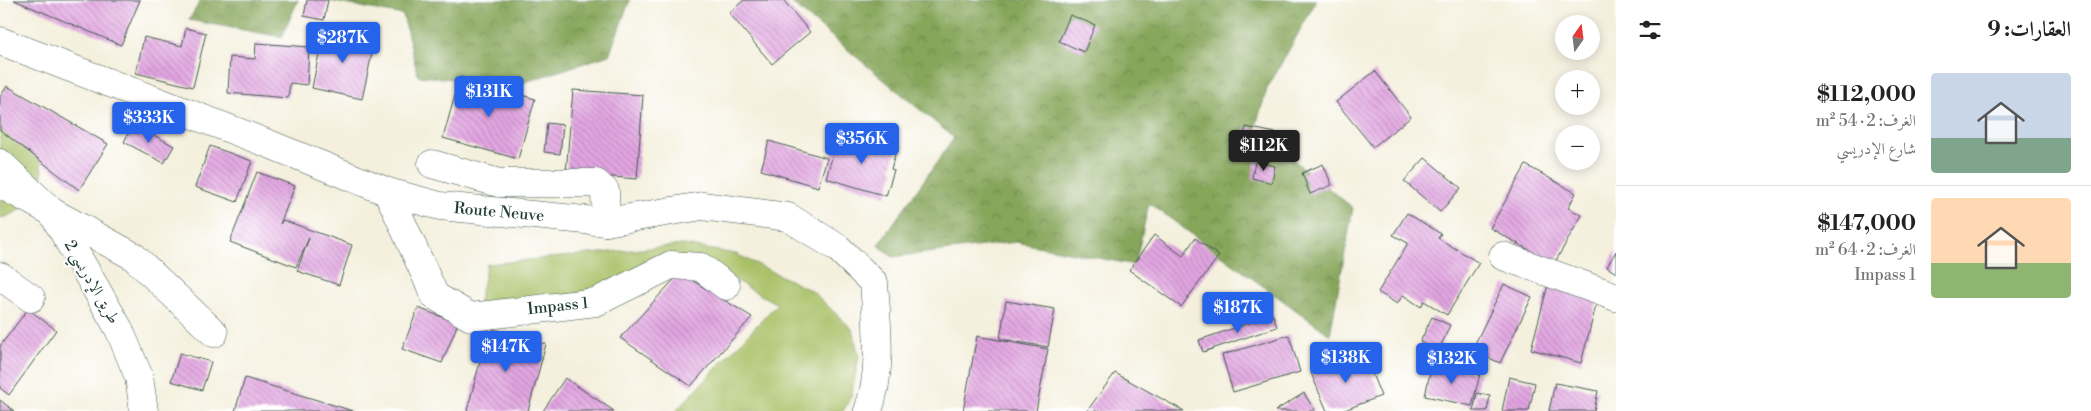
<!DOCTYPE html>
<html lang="ar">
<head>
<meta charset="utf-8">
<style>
  body { margin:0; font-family:"Libre Bodoni",Amiri,serif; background:#f2f2f2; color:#222; direction:rtl; height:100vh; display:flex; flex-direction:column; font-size:19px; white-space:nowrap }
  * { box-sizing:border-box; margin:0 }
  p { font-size:16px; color:#767676 }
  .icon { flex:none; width:28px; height:28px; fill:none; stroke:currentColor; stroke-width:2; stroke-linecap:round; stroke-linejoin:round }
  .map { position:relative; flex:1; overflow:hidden; direction:ltr }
  .details { display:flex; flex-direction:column; background:#fff; width:475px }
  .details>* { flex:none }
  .needle { width:32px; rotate:14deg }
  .buttons { position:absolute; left:1555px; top:15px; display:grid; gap:10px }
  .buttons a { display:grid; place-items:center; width:45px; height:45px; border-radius:50%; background:#fff; box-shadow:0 2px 12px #0003; font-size:25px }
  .price { position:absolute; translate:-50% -42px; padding:0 11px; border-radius:5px; background:#2563eb; color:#fff; font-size:16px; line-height:32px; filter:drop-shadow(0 1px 2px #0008) }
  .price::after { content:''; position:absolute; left:50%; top:30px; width:15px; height:11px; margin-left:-8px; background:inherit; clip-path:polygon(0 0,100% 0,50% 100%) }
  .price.selected { background:#222; color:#fff }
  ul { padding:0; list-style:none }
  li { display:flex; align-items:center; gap:15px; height:125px; padding:0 20px }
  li+li { border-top:1px solid #e0e0e0 }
  li span { display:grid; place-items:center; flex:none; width:140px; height:100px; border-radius:5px; color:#555 }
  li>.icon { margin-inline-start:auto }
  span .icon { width:60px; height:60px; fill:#fffc; stroke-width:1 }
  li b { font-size:21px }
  h2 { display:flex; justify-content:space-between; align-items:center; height:60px; padding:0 20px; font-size:21px }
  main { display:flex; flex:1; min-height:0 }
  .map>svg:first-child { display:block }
  .grass { fill:#a8c065; stroke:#647e4c }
  .forest { fill:url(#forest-crowns); stroke:#527247 }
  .building { fill:url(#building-back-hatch) }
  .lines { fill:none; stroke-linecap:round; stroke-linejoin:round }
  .minor-casing { stroke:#3f584d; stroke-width:29 }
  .major-casing { stroke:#3f584d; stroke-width:29 }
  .minor { stroke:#fff; stroke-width:28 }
  .major { stroke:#fff; stroke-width:28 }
  .labels { text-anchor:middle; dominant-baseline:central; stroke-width:4; stroke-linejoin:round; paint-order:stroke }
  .street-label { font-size:16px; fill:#1f3d34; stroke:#fff }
</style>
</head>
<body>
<main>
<section class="details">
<h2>العقارات: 9<svg class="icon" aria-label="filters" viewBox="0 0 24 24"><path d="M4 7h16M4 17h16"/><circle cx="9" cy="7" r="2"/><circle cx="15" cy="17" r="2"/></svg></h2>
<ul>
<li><span style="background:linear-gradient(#c9d6e8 65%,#7fa58c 0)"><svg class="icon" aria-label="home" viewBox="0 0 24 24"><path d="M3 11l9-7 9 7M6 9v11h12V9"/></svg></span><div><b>$112,000</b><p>الغرف: 2 · 54 m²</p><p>شارع الإدريسي</p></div></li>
<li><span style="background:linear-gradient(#ffd9b3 65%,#8fb573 0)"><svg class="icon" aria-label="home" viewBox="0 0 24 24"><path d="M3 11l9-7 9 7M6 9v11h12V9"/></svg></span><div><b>$147,000</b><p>الغرف: 2 · 64 m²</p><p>Impass 1</p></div></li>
</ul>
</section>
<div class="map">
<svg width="1616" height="411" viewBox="0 0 1616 411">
  <defs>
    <pattern id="forest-crowns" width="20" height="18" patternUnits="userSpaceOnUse" patternTransform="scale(1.25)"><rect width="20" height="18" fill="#86a65a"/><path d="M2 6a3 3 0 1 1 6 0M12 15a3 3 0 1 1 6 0" fill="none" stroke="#6d884b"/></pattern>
    <pattern id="building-back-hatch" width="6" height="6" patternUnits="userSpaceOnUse" patternTransform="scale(1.25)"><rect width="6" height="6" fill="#e3a6e2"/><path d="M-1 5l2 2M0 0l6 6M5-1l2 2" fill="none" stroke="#b788b8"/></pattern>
  </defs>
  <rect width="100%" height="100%" fill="#fff"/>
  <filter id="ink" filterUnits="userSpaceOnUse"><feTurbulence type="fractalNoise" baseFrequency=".02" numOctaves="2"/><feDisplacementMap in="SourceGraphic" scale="10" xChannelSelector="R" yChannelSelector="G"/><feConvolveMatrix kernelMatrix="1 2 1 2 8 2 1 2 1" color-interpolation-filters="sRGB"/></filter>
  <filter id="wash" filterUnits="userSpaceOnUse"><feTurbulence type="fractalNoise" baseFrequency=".0096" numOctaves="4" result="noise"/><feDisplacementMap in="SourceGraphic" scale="20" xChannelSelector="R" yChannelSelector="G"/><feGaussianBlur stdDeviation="1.12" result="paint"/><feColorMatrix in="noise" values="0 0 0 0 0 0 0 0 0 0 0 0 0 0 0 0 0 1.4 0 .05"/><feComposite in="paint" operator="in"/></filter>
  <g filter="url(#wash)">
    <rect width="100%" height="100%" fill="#f4f0dd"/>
    <!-- grass -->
    <g class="grass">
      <path d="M0,125L40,155C41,164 43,173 41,183C37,199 16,216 0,218Z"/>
      <path d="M683,245L736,254L812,291L852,329L859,356L851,397L843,411H676L777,304L699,260L589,292L478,305L487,264Z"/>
    </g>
    <!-- forest -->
    <g class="forest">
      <path d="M201,0H298L282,37L189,20Z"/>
      <path d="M325,0H630L609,55L519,84L418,76L403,15Z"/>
      <path d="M788,0H1317L1267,89L1255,129L1353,208L1330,335L1149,203L1135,265L1016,242L893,257L878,245L954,138Z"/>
    </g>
    <g id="blocks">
      <!-- building -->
      <g class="building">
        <path d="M14,0H140L121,45Z"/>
        <path d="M307,0H328L324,20L304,16Z"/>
        <path d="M744,0H783L810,32L772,64L729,13Z"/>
        <path d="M1070,15L1095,25L1084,52L1059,41Z"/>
        <path d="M186,28L206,33L193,87L136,73L144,37L182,46Z"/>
        <path d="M324,29L375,40L362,99L312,88Z"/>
        <path d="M256,43L309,47L307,85L290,83L288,98L228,93L230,57L255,59Z"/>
        <path d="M1375,71L1411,117L1373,147L1336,102Z"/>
        <path d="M460,77L535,99L518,159L443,138Z"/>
        <path d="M7,86L108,144L79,190L0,130V97Z"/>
        <path d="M573,90L643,95L637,179L566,173Z"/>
        <path d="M547,123L563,125L560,154L544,152Z"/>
        <path d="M133,124L174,146L164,163L124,142Z"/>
        <path d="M1246,127L1281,134L1277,155L1241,149Z"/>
        <path d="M839,134L896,151L891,169L894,170L886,196L826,178Z"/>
        <path d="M769,141L827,158L818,187L761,170Z"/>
        <path d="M210,146L252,161L237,202L195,187Z"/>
        <path d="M1425,158L1461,188L1440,212L1404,181Z"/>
        <path d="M1255,162L1275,166L1272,183L1252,178Z"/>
        <path d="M1323,164L1332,185L1310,194L1302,173Z"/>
        <path d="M1526,165L1576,193L1568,208L1582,215L1554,264L1490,228Z"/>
        <path d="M257,172L295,186L280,224L283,220L352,245L339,285L297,271L309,238L296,267L230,242Z"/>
        <path d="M1407,213L1441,234L1438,238L1479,263L1447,315L1424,301L1421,307L1403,295L1397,304L1378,292L1408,243L1393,235Z"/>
        <path d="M1154,235L1183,256L1195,238L1219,256L1181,307L1129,270Z"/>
        <path d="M1616,251V273L1607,267Z"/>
        <path d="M680,273L752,317L691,386L620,338Z"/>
        <path d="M1504,284L1532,297L1500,363L1472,350Z"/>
        <path d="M1548,285L1598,298L1581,363L1531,349Z"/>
        <path d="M1006,301L1055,309L1048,347L1000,339Z"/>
        <path d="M418,308L458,323L442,363L402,349Z"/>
        <path d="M28,309L56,330L9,395L0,388V346Z"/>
        <path d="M1273,315L1277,327L1203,352L1199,340Z"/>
        <path d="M1432,317L1450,325L1439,350L1420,342Z"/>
        <path d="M489,328L546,344L528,411H467Z"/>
        <path d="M1289,335L1300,372L1233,392L1222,355Z"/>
        <path d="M977,336L1048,349L1036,411H963Z"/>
        <path d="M1363,352L1381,396L1342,411H1327L1311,373Z"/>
        <path d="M180,353L211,362L202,390L171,381Z"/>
        <path d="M1432,363L1480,374L1472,406L1425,396Z"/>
        <path d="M1115,373L1184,411H1087Z"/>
        <path d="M1509,377L1535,383L1529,411H1502Z"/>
        <path d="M245,378L353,411H235Z"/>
        <path d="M565,378L614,411H543Z"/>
        <path d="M1555,383L1598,391L1594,411H1549Z"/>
        <path d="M1304,393L1315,411H1275Z"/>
        <path d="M1477,393L1490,396L1487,411H1473Z"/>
        <path d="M0,400L14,411H0Z"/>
      </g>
    </g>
  </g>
  <g filter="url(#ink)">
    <use href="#blocks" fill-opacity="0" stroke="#3f584d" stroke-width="1"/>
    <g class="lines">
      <!-- minor casing -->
      <g class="minor-casing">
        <g id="minor">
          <path d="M0,163L52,212L133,256L214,333"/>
          <path d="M432,164L499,183H596L605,191L606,222"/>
          <path d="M0,184L52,212L119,329L139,377L144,411"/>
          <path d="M388,192L435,296L471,317L596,302L671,265L701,267L726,286"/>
          <path d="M1503,256L1616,297"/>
          <path d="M0,276L31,298"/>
        </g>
      </g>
      <!-- major casing -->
      <g class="major-casing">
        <path id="major" d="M0,41L269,144L388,192L440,206L606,222L702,206L788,217L838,248L874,283C877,326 883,370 868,411"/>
      </g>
      <!-- minor -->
      <use href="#minor" class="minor"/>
      <!-- major -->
      <use href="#major" class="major"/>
    </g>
  </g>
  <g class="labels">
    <!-- street labels -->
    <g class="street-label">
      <text transform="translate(499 212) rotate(5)">Route Neuve</text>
      <text transform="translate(92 282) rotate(60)">طريق الإدريسي 2</text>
      <text transform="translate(558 306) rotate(-6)">Impass 1</text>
    </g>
  </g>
</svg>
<div class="buttons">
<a><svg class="needle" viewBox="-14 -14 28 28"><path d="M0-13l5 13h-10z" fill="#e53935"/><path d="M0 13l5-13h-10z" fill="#767676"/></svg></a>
<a>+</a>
<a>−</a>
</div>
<b class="price" style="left:343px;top:64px">$287K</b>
<b class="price" style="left:489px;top:118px">$131K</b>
<b class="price" style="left:149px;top:144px">$333K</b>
<b class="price" style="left:862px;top:165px">$356K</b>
<b class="price selected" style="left:1264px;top:172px">$112K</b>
<b class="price" style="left:1238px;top:334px">$187K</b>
<b class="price" style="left:506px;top:373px">$147K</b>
<b class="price" style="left:1346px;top:384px">$138K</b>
<b class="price" style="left:1452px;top:385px">$132K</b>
</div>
</main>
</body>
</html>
